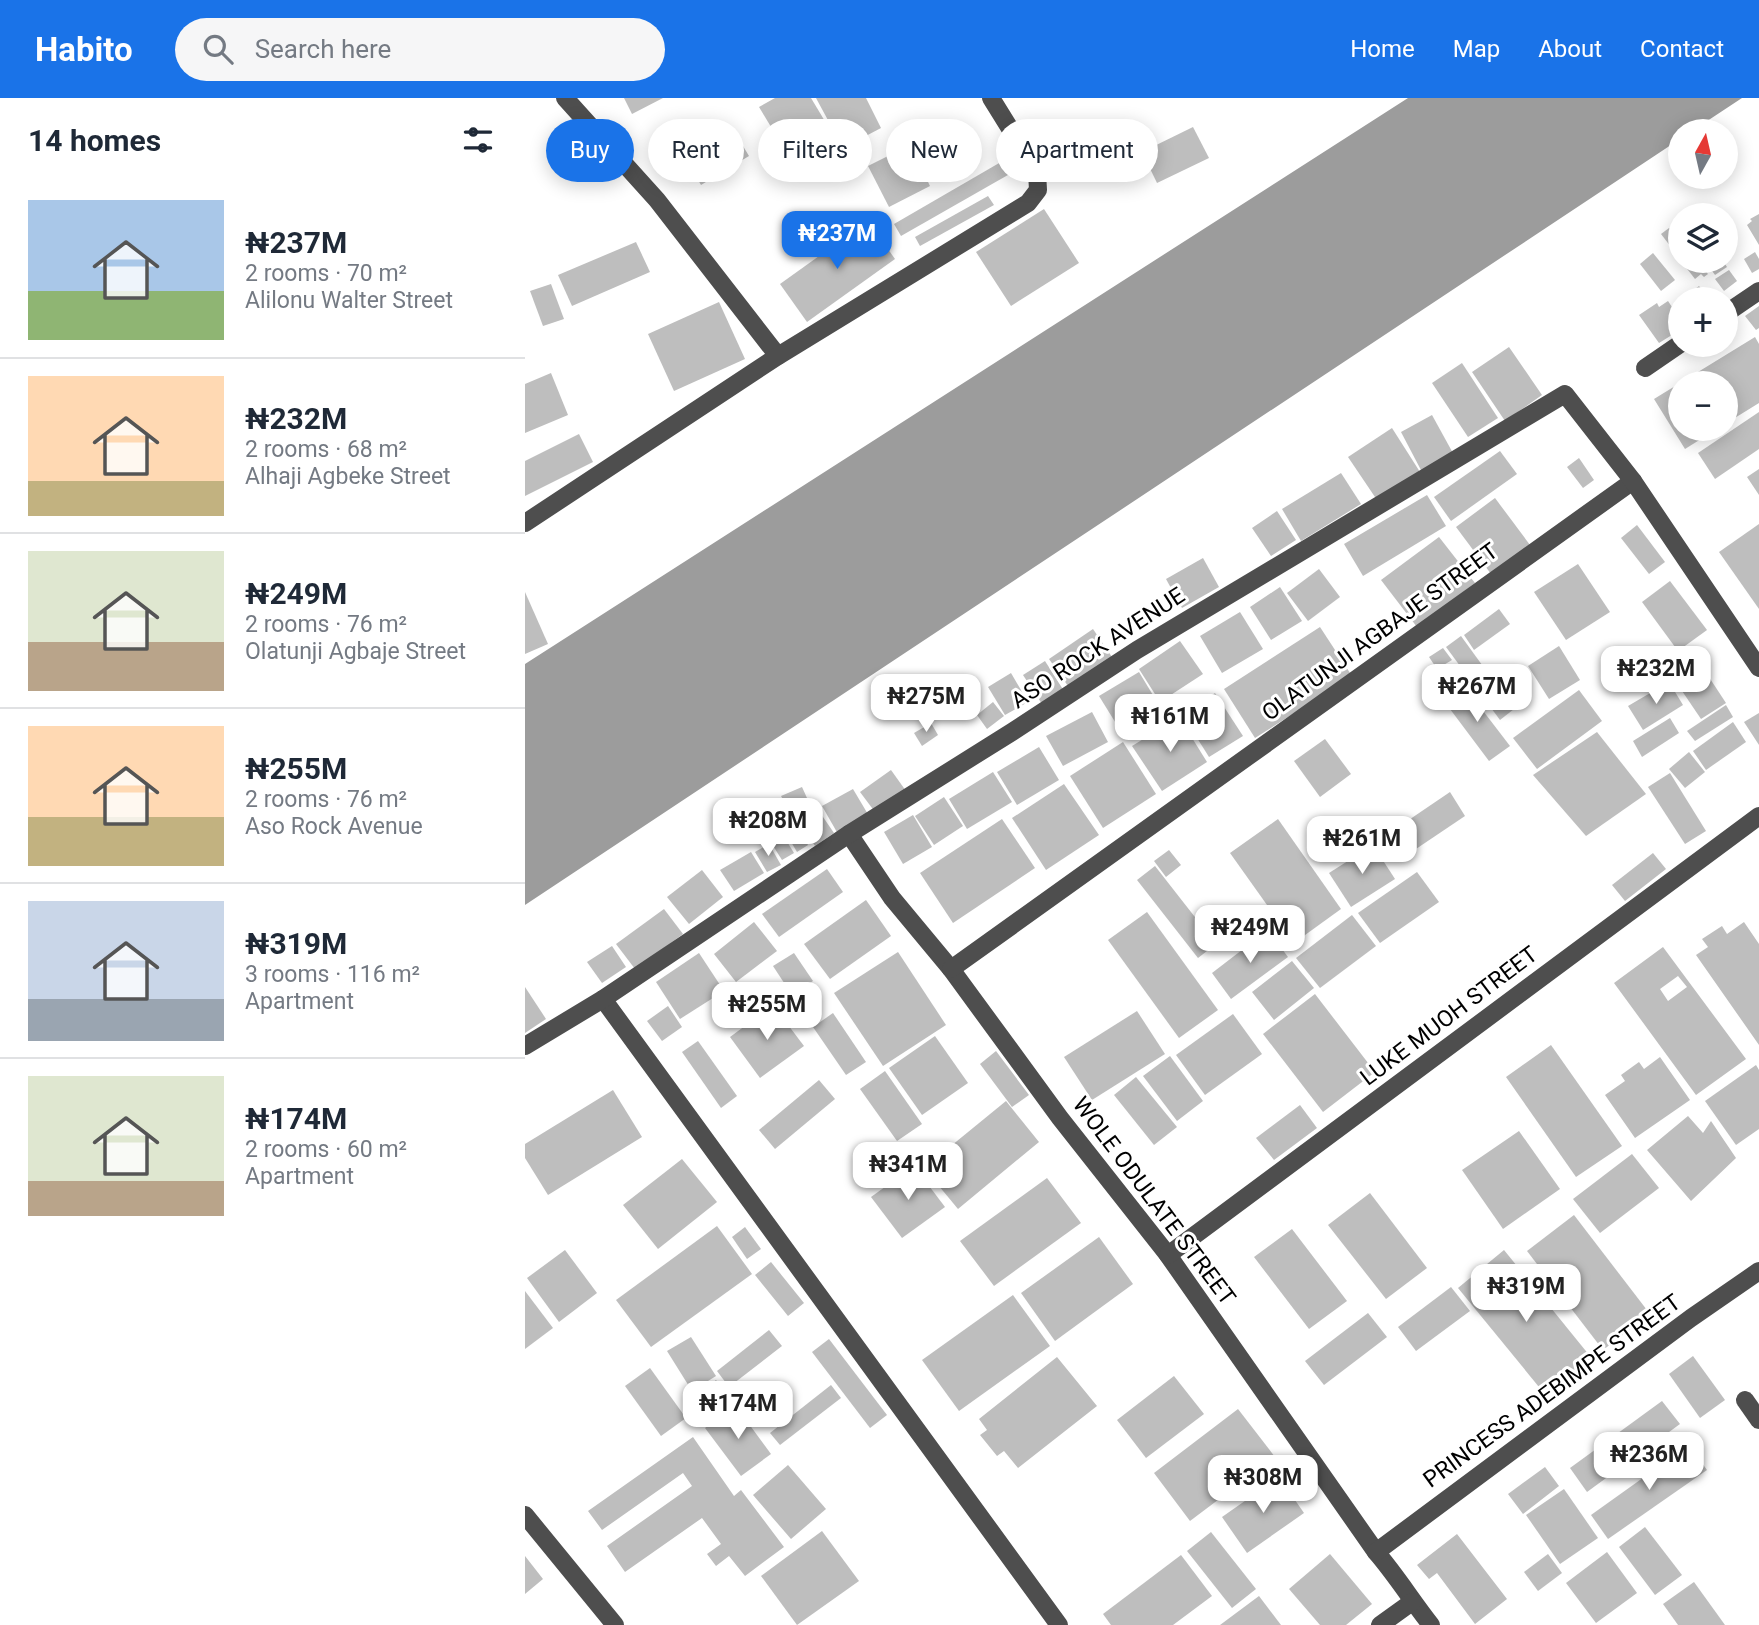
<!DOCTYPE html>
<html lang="en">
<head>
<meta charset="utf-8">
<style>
  body { margin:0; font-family:Roboto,sans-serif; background:#f6f6f7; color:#1f2937; height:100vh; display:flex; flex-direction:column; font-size:26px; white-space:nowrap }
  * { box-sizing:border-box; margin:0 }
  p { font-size:23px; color:#747a83 }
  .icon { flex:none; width:38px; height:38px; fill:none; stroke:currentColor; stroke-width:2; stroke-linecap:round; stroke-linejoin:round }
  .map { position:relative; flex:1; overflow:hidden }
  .sheet { display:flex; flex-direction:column; background:#fff; width:525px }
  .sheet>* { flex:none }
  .guide { position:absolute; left:21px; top:21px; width:665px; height:63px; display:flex; gap:14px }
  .needle { width:46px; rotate:8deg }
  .tools { position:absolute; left:1143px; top:21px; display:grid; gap:14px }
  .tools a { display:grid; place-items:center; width:70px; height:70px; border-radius:50%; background:#fff; box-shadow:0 4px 18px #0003; font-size:35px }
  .price { position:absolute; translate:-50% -60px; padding:0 16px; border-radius:14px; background:#fff; color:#222; font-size:23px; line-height:46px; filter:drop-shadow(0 2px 4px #0008) }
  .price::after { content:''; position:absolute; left:50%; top:42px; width:21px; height:16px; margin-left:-10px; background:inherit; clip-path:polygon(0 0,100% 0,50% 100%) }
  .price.active { background:#1a73e8; color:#fff }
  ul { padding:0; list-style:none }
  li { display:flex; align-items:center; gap:21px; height:175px; padding:0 28px }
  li+li { border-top:2px solid #e0e1e3 }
  li span { display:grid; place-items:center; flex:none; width:196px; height:140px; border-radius:0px; color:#555 }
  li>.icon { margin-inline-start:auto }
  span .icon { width:84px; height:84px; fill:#fffc; stroke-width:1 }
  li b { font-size:30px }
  h2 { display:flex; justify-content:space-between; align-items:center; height:84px; padding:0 28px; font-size:30px }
  .pill { padding:0 24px; border-radius:32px; background:#fff; box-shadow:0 4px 18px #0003; font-size:24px; line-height:63px }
  .pill.active { background:#1a73e8; color:#fff }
  header { display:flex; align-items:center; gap:42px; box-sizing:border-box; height:98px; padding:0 35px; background:#1a73e8; color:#fff }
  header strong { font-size:33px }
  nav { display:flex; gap:38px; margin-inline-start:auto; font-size:24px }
  .search { width:490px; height:63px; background:#f6f6f7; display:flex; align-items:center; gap:18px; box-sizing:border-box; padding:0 24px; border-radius:38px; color:#747a83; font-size:26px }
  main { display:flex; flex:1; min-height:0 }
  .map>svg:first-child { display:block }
  .water { fill:#9c9c9c }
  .building { fill:#bebebe; fill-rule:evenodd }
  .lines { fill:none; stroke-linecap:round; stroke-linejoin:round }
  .minor { stroke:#4e4e4e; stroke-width:18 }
  .labels { text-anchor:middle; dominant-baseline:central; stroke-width:6; stroke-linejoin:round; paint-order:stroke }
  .street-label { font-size:23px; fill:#000; stroke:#fff }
</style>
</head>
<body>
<header>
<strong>Habito</strong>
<div class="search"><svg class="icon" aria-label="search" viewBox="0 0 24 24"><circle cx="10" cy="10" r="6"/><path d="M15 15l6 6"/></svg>Search here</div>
<nav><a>Home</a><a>Map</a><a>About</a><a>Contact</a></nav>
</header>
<main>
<section class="sheet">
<h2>14 homes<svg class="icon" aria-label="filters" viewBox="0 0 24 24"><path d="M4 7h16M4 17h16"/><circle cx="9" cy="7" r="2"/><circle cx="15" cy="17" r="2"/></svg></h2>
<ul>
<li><span style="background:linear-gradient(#a9c7e8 65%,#8fb573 0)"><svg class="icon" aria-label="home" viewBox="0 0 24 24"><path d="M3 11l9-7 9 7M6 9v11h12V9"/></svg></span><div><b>₦237M</b><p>2 rooms · 70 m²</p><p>Alilonu Walter Street</p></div></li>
<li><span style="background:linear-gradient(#ffd9b3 75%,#c2b280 0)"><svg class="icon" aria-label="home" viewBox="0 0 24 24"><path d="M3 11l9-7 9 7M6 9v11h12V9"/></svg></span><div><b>₦232M</b><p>2 rooms · 68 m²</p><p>Alhaji Agbeke Street</p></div></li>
<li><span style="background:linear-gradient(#dfe7d0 65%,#b9a48a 0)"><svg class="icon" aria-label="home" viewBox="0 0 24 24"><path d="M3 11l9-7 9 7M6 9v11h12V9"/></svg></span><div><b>₦249M</b><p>2 rooms · 76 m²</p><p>Olatunji Agbaje Street</p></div></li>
<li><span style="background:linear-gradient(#ffd9b3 65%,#c2b280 0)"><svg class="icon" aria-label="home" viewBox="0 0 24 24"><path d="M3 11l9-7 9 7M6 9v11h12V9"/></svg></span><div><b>₦255M</b><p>2 rooms · 76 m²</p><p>Aso Rock Avenue</p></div></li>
<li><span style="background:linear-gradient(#c9d6e8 70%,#9aa5b1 0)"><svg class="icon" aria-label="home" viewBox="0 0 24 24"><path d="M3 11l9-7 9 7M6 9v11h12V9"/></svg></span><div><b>₦319M</b><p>3 rooms · 116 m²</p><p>Apartment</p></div></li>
<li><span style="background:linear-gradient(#dfe7d0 75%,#b9a48a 0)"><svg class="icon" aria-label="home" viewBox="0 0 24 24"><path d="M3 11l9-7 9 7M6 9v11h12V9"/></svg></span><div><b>₦174M</b><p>2 rooms · 60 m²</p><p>Apartment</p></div></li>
</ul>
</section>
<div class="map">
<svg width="1234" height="1527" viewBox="0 0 1234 1527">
  <rect width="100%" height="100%" fill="#fff"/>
  <!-- water -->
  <path class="water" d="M883,0H1217L1167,33H1155V41L0,807V566Z"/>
  <!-- building -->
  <g class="building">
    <path d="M99,0H138L107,16Z"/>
    <path d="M250,0H286L316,50L274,75L234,9Z"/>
    <path d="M291,0H341L356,30L318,50Z"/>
    <path d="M206,28L224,58L176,87L156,53L197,29L198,32Z"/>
    <path d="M668,29L684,60L632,85L617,54Z"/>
    <path d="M385,47L405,88L364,109L343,68Z"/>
    <path d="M488,57L495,70L376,138L369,126Z"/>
    <path d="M463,98L469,107L395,148L390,139Z"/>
    <path d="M519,111L554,165L486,208L451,154Z"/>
    <path d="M1234,116V147L1222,127L1227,123L1225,121Z"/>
    <path d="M343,123L370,161L282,224L255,186Z"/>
    <path d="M1144,130L1155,143V149L1149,153L1136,136Z"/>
    <path d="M111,144L125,174L47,208L33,177Z"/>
    <path d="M1230,154L1234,161V171L1227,175L1219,161Z"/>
    <path d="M1128,155L1150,182L1136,193L1115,166Z"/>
    <path d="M1156,163H1172L1183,176L1179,179L1176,176L1170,181Z"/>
    <path d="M1180,163H1198L1202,169L1190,177Z"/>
    <path d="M1204,172L1212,183L1199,193L1190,181Z"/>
    <path d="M26,186L39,221L18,228L5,193Z"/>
    <path d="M1174,188L1180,196L1173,200L1167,193Z"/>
    <path d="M1143,203L1155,221V232L1134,245L1114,217L1132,205L1134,209Z"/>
    <path d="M194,204L220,261L149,293L123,236Z"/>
    <path d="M1234,208V230L1231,232L1220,218Z"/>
    <path d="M1230,239L1234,246V305L1200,326V285H1155V331H1192L1160,351L1129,301Z"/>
    <path d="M984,249L1017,297L980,323L947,274Z"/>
    <path d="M937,265L973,320L943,339L907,285Z"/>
    <path d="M26,275L43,317L0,335V286Z"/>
    <path d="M1234,314V351L1190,381L1173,355Z"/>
    <path d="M907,317L929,357L897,374L876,334Z"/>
    <path d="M867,330L895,374L852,402L823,359Z"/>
    <path d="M54,336L68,364L0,398V363Z"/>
    <path d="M975,353L992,376L926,423L909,399Z"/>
    <path d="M1054,360L1069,382L1058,390L1042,369Z"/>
    <path d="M1234,371V397L1222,379Z"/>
    <path d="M816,375L836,406L776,443L757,411Z"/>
    <path d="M902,397L921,428L838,478L819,446Z"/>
    <path d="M970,400L1008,451L969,480L931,429Z"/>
    <path d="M752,413L771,442L746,458L727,430Z"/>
    <path d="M1234,426V511L1194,454Z"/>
    <path d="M1112,427L1140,464L1124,476L1096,440Z"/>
    <path d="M914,439L950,485L892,529L856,482Z"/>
    <path d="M678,460L694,489L657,510L641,481Z"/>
    <path d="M1053,466L1085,514L1041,542L1009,494Z"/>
    <path d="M794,471L815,499L783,523L762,495Z"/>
    <path d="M1145,483L1182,532L1153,553L1117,504Z"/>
    <path d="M755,489L777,523L746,542L725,509Z"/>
    <path d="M0,494L23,546L0,556Z"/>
    <path d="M974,511L985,526L949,552L939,537Z"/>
    <path d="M715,514L738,551L697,575L675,538Z"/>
    <path d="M795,529L827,578L730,640L699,591Z"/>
    <path d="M568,531L587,559L543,588L524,561Z"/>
    <path d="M936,538L989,611L975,622L921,549Z"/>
    <path d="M655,543L678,576L635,604L614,571Z"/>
    <path d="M1034,548L1055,582L1024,601L1003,568Z"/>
    <path d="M918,550L927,562L912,571L904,559Z"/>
    <path d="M520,563L539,593L517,606L498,577Z"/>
    <path d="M1178,570L1201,605L1176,621L1153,587Z"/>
    <path d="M614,574L640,617L600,640L574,598Z"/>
    <path d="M486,575L503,604L480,617L463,589Z"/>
    <path d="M1144,584L1158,607L1118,632L1103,608Z"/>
    <path d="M939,588L985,648L964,663L919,603Z"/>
    <path d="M1054,592L1077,623L1012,671L988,640Z"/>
    <path d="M690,595L718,638L684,659L657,616Z"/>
    <path d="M468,604L479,618L462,631L452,617Z"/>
    <path d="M1201,607L1208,619L1170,643L1162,633Z"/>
    <path d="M567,614L583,644L538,668L521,638Z"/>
    <path d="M1234,615V647L1219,624Z"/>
    <path d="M654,619L682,664L637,693L607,648Z"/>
    <path d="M1145,620L1154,635L1117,659L1108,643Z"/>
    <path d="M1208,624L1221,644L1181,672L1168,653Z"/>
    <path d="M406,625L413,637L397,648L389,635Z"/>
    <path d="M1072,634L1121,696L1061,738L1008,677Z"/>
    <path d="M800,641L826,676L795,699L769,663Z"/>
    <path d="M598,644L631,696L578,730L545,678Z"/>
    <path d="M514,649L534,682L492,707L472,674Z"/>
    <path d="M1164,654L1180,674L1160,690L1144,671Z"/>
    <path d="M366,672L381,693L350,714L335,694Z"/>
    <path d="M468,674L487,704L442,731L424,701Z"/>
    <path d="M1145,675L1181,733L1160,746L1123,689Z"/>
    <path d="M539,686L574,737L521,772L487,720Z"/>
    <path d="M277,689L282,700L262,709L256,698Z"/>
    <path d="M328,691L344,718L313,736L297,708Z"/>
    <path d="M925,694L940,718L885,755L869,732Z"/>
    <path d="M419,699L438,728L409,747L390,718Z"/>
    <path d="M285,700L309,735L290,748L266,712Z"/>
    <path d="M388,717L407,749L378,766L359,734Z"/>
    <path d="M267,720L283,747L272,754L256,727Z"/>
    <path d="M477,721L510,770L428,825L395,775Z"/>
    <path d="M753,721L816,811L769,845L705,755Z"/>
    <path d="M250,724L269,755L257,762L238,732Z"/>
    <path d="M244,746L256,767L242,774L230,754Z"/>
    <path d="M848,747L870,781L826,809L804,775Z"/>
    <path d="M644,752L656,767L641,779L629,763Z"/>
    <path d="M226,754L239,775L209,793L195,772Z"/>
    <path d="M1128,755L1141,771L1100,803L1087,787Z"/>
    <path d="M630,768L691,846L673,860L612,782Z"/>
    <path d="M302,771L318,794L254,839L237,816Z"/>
    <path d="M177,772L198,799L164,826L142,799Z"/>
    <path d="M892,774L914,804L855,845L833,815Z"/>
    <path d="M341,802L366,838L305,881L279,846Z"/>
    <path d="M139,811L158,836L110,871L91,846Z"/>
    <path d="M622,814L693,912L654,940L583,842Z"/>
    <path d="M827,817L851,848L795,890L771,860Z"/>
    <path d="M229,824L252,853L211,884L189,856Z"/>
    <path d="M1219,824L1234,846V947L1171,857L1183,849L1177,841L1197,828L1202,836Z"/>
    <path d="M743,832L763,859L706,901L687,875Z"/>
    <path d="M87,848L101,869L77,885L62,864Z"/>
    <path d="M1138,849L1221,961L1171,997L1089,885ZM1153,878L1162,889L1143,903L1135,891Z"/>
    <path d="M373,854L421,927L358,968L309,895Z"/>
    <path d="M174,855L199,893L155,921L131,884Z"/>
    <path d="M269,855L288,883L267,897L248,868Z"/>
    <path d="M767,863L789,890L749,922L727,894Z"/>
    <path d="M0,889L21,921L0,935Z"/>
    <path d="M790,896L850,974L798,1014L738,936Z"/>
    <path d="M248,907L279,948L235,980L205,939Z"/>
    <path d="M143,908L157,929L137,943L122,923Z"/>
    <path d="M612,913L640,956L567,1002L539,959Z"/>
    <path d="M308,915L341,964L321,977L288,929Z"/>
    <path d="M708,916L737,956L680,997L651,957Z"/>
    <path d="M410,938L443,985L397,1017L364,970Z"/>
    <path d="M173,943L212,998L196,1010L157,954Z"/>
    <path d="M1026,947L1097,1048L1051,1079L981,979Z"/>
    <path d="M471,953L504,997L487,1009L455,966Z"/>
    <path d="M645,958L678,1003L652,1023L618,978Z"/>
    <path d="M1135,959L1165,1002L1110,1040L1080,997L1100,983L1096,977L1114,964L1119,971Z"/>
    <path d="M1231,967L1234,972V1031L1211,1047L1180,1003Z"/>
    <path d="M360,973L397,1026L372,1043L335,991Z"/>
    <path d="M611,979L652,1029L629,1047L589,997Z"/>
    <path d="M294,982L310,1001L250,1051L234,1032Z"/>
    <path d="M88,992L117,1039L23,1097L0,1060V1046Z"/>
    <path d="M481,1003L514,1044L433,1111L399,1070Z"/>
    <path d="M775,1007L792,1030L749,1062L731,1040Z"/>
    <path d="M1163,1018L1178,1035L1186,1023L1211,1060L1166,1103L1122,1052Z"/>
    <path d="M994,1033L1035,1091L978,1131L937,1072Z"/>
    <path d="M1107,1056L1134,1090L1075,1135L1048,1101Z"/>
    <path d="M157,1061L192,1104L133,1151L98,1107Z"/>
    <path d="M389,1068L420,1109L377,1140L346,1099Z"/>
    <path d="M522,1080L556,1125L469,1188L435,1143Z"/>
    <path d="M845,1095L902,1170L861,1201L803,1127Z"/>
    <path d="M1049,1117L1125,1216L1078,1252L1002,1153Z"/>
    <path d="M192,1128L227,1176L126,1249L91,1202Z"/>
    <path d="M220,1129L236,1151L222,1161L207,1139Z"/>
    <path d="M767,1131L822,1203L784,1231L729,1159Z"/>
    <path d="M574,1139L608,1186L530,1243L496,1195Z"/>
    <path d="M40,1152L72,1195L34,1224L2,1180Z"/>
    <path d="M979,1152L1069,1263L1023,1300L933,1190Z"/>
    <path d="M246,1164L279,1205L263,1218L230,1177Z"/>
    <path d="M926,1189L945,1213L891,1253L873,1229Z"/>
    <path d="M0,1193L28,1230L0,1251Z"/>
    <path d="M488,1197L525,1248L434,1313L397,1262Z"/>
    <path d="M843,1215L862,1239L799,1287L780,1263Z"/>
    <path d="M244,1232L257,1248L204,1289L192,1273Z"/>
    <path d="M166,1239L191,1278L167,1293L142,1253Z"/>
    <path d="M304,1241L362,1317L345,1330L287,1254Z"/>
    <path d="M1168,1258L1200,1302L1175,1320L1144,1276Z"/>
    <path d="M532,1259L572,1308L493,1370L479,1353L472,1358L455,1337L462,1332L454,1321Z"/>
    <path d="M125,1270L161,1320L136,1338L100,1288Z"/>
    <path d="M649,1278L679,1316L621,1360L592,1322Z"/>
    <path d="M191,1282L201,1294L184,1307L174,1295Z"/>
    <path d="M306,1287L316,1300L255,1347L245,1335Z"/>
    <path d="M1137,1303L1155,1326L1062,1394L1045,1370Z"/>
    <path d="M210,1307L246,1356L216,1378L180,1330Z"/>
    <path d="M713,1311L750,1359L665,1423L629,1375Z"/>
    <path d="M168,1339L209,1398L216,1392L259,1449L220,1478L204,1458L191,1468L182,1456L196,1446L177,1420L100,1474L82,1448L167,1388L158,1375L77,1432L63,1413Z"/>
    <path d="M1164,1347L1182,1372L1083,1441L1066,1417Z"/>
    <path d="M263,1367L301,1411L266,1441L228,1397Z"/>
    <path d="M1020,1369L1034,1388L998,1416L983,1396Z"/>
    <path d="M754,1379L779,1415L722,1455L697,1419Z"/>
    <path d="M1039,1391L1073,1440L1035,1466L1001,1417Z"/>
    <path d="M1120,1429L1157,1477L1130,1497L1094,1449Z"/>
    <path d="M297,1433L334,1483L272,1527L236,1478Z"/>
    <path d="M686,1434L731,1491L707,1510L662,1453Z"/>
    <path d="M932,1436L982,1501L950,1526L912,1475L904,1481L892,1467Z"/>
    <path d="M1082,1454L1112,1495L1071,1525L1041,1485Z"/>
    <path d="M805,1456L847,1506L821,1527H795L764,1491Z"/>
    <path d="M1023,1456L1037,1475L1013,1493L999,1474Z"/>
    <path d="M656,1457L687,1498L648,1527H586L578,1516Z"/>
    <path d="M0,1458L18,1481L0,1496Z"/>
    <path d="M1169,1484L1200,1527H1153L1138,1506Z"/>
    <path d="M734,1498L756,1527H695Z"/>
  </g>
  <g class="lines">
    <!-- minor -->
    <g class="minor">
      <path d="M40,0L132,102L253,258"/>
      <path d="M1200,216L1234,193"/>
      <path d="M1120,270L1155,246"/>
      <path d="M0,425L253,258L503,105L513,92L512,74L466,0"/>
      <path d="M324,736L367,800L426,871L535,1020L643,1157L851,1454C871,1477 887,1503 906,1527"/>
      <path d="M426,871L1108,383"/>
      <path d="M78,901L534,1527"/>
      <path d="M0,948L78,901L324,736L487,634L612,552L1040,296L1108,383L1234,570"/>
      <path d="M643,1157L1234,718"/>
      <path d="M1220,1302L1234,1322"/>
      <path d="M0,1417L90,1527"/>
      <path d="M851,1454L1166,1220L1234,1173"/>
      <path d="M855,1527L887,1504"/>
    </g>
  </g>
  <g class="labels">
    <!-- street labels -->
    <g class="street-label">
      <text transform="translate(855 534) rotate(-36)">OLATUNJI AGBAJE STREET</text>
      <text transform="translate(573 550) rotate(-33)">ASO ROCK AVENUE</text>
      <text transform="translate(924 918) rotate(-37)">LUKE MUOH STREET</text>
      <text transform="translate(629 1103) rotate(53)">WOLE ODULATE STREET</text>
      <text transform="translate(1027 1293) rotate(-36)">PRINCESS ADEBIMPE STREET</text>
    </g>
  </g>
</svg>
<div class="tools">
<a><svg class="needle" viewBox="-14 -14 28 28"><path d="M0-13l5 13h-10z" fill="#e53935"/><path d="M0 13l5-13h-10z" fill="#747a83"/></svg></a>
<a><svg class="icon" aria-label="layers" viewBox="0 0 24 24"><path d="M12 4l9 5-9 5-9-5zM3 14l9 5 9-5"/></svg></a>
<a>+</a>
<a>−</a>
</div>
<b class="price active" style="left:312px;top:173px">₦237M</b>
<b class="price" style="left:1131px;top:608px">₦232M</b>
<b class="price" style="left:952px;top:626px">₦267M</b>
<b class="price" style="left:401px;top:636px">₦275M</b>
<b class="price" style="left:645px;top:656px">₦161M</b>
<b class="price" style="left:243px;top:760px">₦208M</b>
<b class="price" style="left:837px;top:778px">₦261M</b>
<b class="price" style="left:725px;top:867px">₦249M</b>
<b class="price" style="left:242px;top:944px">₦255M</b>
<b class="price" style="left:383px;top:1104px">₦341M</b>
<b class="price" style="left:1001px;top:1226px">₦319M</b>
<b class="price" style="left:213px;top:1343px">₦174M</b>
<b class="price" style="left:1124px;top:1394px">₦236M</b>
<b class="price" style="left:738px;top:1417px">₦308M</b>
<div class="guide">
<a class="pill active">Buy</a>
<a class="pill">Rent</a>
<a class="pill">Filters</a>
<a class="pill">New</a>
<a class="pill">Apartment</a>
</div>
</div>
</main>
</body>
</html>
